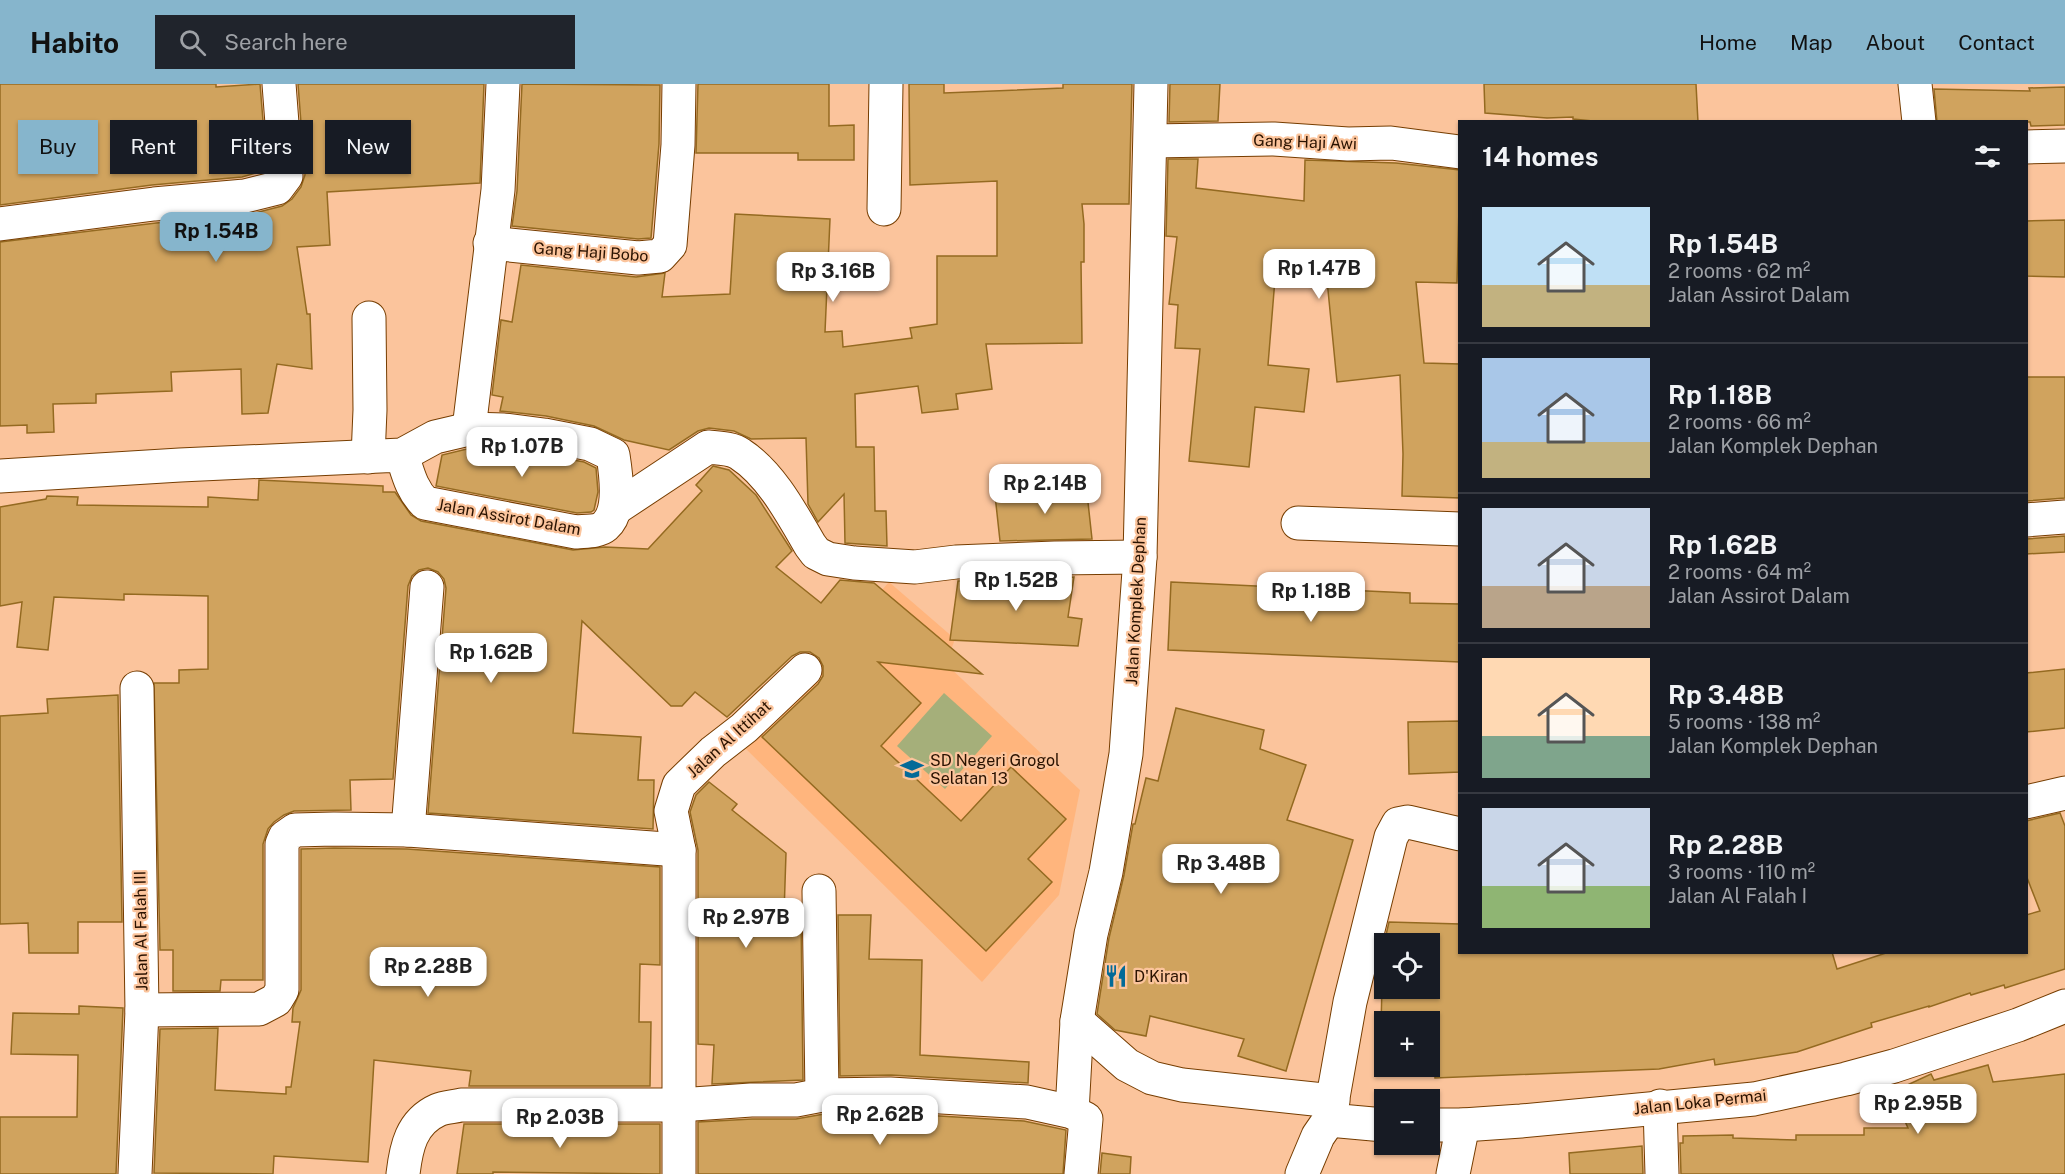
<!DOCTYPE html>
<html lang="en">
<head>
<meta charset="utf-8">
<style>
  body { margin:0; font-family:"Public Sans",sans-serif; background:#20242c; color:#f1f3f6; height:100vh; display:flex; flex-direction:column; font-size:22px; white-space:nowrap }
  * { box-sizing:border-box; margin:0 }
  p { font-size:20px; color:#9ea1a6 }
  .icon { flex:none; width:33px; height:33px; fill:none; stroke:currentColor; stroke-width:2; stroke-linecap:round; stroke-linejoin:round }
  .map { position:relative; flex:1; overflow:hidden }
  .panel { position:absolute; left:1458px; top:36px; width:570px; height:834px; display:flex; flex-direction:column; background:#171b24; border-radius:0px; box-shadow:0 2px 4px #0004 }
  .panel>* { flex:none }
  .guide { position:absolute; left:18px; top:36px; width:570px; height:54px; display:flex; gap:12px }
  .fabs { position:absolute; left:1374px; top:849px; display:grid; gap:12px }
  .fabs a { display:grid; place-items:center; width:66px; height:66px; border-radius:0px; background:#171b24; box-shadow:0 2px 4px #0004; font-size:30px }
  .price { position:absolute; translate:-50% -51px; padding:0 14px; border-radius:12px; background:#fff; color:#222; font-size:20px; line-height:39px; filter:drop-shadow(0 2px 3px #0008) }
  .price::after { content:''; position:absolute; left:50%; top:36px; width:18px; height:14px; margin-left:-9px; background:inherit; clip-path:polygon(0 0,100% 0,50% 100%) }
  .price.current { background:#86b5cc; color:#111 }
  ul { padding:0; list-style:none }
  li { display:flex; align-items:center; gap:18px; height:150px; padding:0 24px }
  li+li { border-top:2px solid #363941 }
  li span { display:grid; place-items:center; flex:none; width:168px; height:120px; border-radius:0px; color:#555 }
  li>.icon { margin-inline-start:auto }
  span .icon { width:72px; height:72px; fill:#fffc; stroke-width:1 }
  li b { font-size:26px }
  h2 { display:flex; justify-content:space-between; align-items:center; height:72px; padding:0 24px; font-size:26px }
  .pill { padding:0 21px; border-radius:0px; background:#171b24; box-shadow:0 2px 4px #0004; font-size:21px; line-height:54px }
  .pill.current { background:#86b5cc; color:#111 }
  header { display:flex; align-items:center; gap:36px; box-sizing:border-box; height:84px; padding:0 30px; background:#86b5cc; color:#111 }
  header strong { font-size:28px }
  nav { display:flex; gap:33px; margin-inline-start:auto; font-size:21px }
  .search { width:420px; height:54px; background:#20242c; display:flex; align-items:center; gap:15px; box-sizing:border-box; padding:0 21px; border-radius:0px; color:#9ea1a6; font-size:22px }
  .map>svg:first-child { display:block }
  .built { fill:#ffb57d }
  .green { fill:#a5af7a }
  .building { fill:#d0a35e; stroke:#946a21; stroke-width:1.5; fill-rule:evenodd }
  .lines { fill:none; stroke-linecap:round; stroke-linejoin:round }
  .minor-casing { stroke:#763d00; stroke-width:35 }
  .minor { stroke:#fff; stroke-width:33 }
  .labels { text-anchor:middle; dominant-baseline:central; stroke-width:4.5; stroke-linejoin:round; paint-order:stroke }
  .street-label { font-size:16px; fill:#2a1200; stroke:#fbc49c }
  .poi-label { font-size:16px; fill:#2a1200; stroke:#fbc49c; text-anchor:start }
</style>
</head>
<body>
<header>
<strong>Habito</strong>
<div class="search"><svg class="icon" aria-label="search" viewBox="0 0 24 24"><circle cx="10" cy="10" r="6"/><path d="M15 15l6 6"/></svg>Search here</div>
<nav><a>Home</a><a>Map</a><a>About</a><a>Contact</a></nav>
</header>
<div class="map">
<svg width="2065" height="1090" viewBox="0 0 2065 1090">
  <rect width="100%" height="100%" fill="#fbc49c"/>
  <!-- built -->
  <path class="built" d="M889,498L955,555L946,580L1080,706L1059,811L982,898L744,663Z"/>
  <!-- green -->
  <path class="green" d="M944,609L992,652L945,705L897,662Z"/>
  <!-- building -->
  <g class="building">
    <path d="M0,0H216V3L260,0L267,86L242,93L152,101L0,121Z"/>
    <path d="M298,0H484L480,99L327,108L330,161L297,163L307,230H310L312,285L277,280L268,329L242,330L241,285L171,288L172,307L96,310V319L53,320L54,348L27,349V341L0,342V158L156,139L247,131L282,122L292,115L301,103L305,91Z"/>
    <path d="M522,0L660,1L659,60L651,154L638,155L512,142L517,107Z"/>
    <path d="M698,0H829V42L854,41V76H798V69H696Z"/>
    <path d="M909,0H944V9L1063,4V0H1132L1129,120H1082L1084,140V178H1081L1082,259L986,260L992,305L956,310L958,325L922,329L918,302L855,310L856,363H874L875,427H886L887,462L845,459L844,410L818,438L808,420L806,354L751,355L734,347L709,344L698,347L669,366L624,356L594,342L546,332L500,327L503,313L492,311L501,236L512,238L521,181L636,193L665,189L662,213L730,210L735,130L830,135L825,248L842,247L843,263L912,254L910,244L937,240V172H997V97L910,101Z"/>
    <path d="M1170,0H1220L1218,37L1169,38Z"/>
    <path d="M1484,0H1696L1698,38H1603L1573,35V33L1547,34L1485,29Z"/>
    <path d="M2065,3V41L2031,42L2030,38H1937L1934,5L2030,7L2029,4Z"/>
    <path d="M1168,75H1198L1196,104L1304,117L1305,76L1396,79L1460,86L1457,199L1416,198L1424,279L1460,280V414L1402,412L1403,370L1400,291L1337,298L1327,196L1275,195L1268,281L1309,285L1304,328L1255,323L1249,383L1189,377L1200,265L1175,264L1178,221L1169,220L1177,153L1166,152Z"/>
    <path d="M2065,136V193L2026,192V137Z"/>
    <path d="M2026,293H2065V414L2026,417Z"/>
    <path d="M471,364L492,368L493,364L503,365L541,370L584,378L596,384L598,408L594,426L591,428L577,429L436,402L442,371Z"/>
    <path d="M713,382L729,386L756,411L792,467L776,483L821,519L840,496L874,499L982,590L878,578L921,619L881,662L961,737L1011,683L1066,735L1028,775L1052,798L986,867L762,653L818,600L823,592V582L819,574L810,568H800L792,572L727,633L695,608L682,622H671L582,537L573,649L641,653L638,696H654L653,745L428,729L446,504L444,495L438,488L428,484L419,486L412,492L408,502L393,695L350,696L351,726L294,727L284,731L274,738L268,745L263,760V896H221L220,907H173V866H160L154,599H179V586L208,585V512L124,510V516L54,513L48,566L17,563L22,518L0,522V423L46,415L47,412L78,413L77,421L208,423V413L258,416L259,396L383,402V408H395L411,431L421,437L573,466L605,463L648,465L702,407L696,401Z"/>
    <path d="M1086,400L1092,455L1000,457L995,411Z"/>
    <path d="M2065,452V468L2026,470V455Z"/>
    <path d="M1074,493L1068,533L1082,535L1078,562L950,556L958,497Z"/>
    <path d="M1171,498L1410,509V519L1460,520V578L1168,566Z"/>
    <path d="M2065,585V644L2026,648V589Z"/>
    <path d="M118,611L122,838H78V869H29L28,839L0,840V632L48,629L47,615Z"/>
    <path d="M1176,624L1264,646L1260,665L1306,681L1287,736L1353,756L1286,987L1238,972L1244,955L1150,932L1146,952L1115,946L1097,930L1109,854L1124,791L1133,740H1135L1146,694L1158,697Z"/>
    <path d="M1460,637V688L1409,690L1408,638Z"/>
    <path d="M709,698L737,720L732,726L786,769L784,830H801L803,996L712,1000L714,961L698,960V766L690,728L696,711Z"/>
    <path d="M2060,729L2065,742V885L2005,904L2004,901L1971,911L1970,909L1929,923V922L1871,939L1872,943L1797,968L1715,981L1714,975L1659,985L1435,994L1434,981H1430V938H1384V980H1380L1383,864L1389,838L1460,840V868H1832L1837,885L1889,868H2026V831L2040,827L2026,791V737ZM1384,860H1430V904H1384Z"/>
    <path d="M334,764L407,765L660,783V881L640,880L639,938H651L650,1002H469L471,987L374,976L368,1078L274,1072L273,1090L154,1089L160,945L218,944L215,1006L286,1010V1003H291L300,938H292L293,924L301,906V765Z"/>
    <path d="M838,831H871L869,875L922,876L920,971L1029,978L1028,999L891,991L840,992Z"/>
    <path d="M79,922L123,924L116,1090H0V1033H77L78,971L11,970L13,929L79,930Z"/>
    <path d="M1988,981L1993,998L2065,990V1090H1681L1680,1059H1683V1052L1733,1051V1054L1796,1056V1051H1864V1044H1908L1892,1008L1931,990L1934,996Z"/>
    <path d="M890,1029L1024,1037L1066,1046L1063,1090H698V1038L752,1035H796L824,1030Z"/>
    <path d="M464,1040H660V1090L493,1088V1090H457Z"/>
    <path d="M1642,1062L1643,1090H1570L1569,1069Z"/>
    <path d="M1102,1069L1131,1073L1130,1090H1100Z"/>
  </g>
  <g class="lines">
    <!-- minor casing -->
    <g class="minor-casing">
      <g id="minor">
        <path d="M1915,0L1919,38"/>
        <path d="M1151,57L1274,55L1348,60L1391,59L1460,68"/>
        <path d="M2026,63L2065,62"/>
        <path d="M884,125L886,0"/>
        <path d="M0,140L154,120L245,112L277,104L286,92L279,0"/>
        <path d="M490,159L638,174L660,172L670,161L678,61L679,0"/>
        <path d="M469,345L498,106L503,0"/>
        <path d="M368,373L370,326L369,234"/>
        <path d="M0,392L180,381L402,371L435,353L469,345L504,346L544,351L590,360L613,371C616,391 622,427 605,442C598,448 585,447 576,448L425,419C411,405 408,389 402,371"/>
        <path d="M616,424L708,363C718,364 732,364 740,370C771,390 792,430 810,461L816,469L828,475L854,479L915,483L956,478L1055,474L1140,473"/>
        <path d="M2026,436L2065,433"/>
        <path d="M1298,439L1460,445"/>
        <path d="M2026,718L2065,709"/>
        <path d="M408,746L427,503"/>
        <path d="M819,807L822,1011"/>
        <path d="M142,926L259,925L276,916L282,906V760L285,753L295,746L334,745L408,746L679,766"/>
        <path d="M1077,937L1127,981L1152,994L1182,1001L1333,1017"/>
        <path d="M1660,1022L1662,1090"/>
        <path d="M1072,1028L1077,937L1091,850L1106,788L1126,670L1140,473L1151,0"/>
        <path d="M1384,1041L1329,1036L1350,918L1391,753L1398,740L1408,738L1460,750"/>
        <path d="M1430,1041H1463L1521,1037L1754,1015L1846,995L1894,982L2018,941L2065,922"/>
        <path d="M135,1090L142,926L137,604"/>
        <path d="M403,1090C406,1064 411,1038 438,1026C445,1023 454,1023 461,1021H679L751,1016H796L822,1011L890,1010L1027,1018L1072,1028L1086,1035L1081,1090"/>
        <path d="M679,1090V766L671,727L679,701L713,668L744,644L805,586"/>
        <path d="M1302,1090L1318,1052L1329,1036"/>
        <path d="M1453,1090L1463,1041"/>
      </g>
    </g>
    <!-- minor -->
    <use href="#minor" class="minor"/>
  </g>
  <!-- icons -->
  <defs>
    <g id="school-bare" transform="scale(1.8)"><path d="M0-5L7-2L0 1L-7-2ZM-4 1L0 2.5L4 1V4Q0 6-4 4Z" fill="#036a98" stroke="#fbc49c" stroke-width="2.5" paint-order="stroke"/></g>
    <g id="restaurant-bare" transform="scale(1.8)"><path d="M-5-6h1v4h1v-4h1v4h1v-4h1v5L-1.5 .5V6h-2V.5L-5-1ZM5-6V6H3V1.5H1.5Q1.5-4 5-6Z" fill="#036a98" stroke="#fbc49c" stroke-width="2.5" paint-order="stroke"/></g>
  </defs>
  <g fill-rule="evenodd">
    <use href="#school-bare" x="912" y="685"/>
    <use href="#restaurant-bare" x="1116" y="892"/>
  </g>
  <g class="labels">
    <!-- street labels -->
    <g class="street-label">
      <text transform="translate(1305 58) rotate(2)">Gang Haji Awi</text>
      <text transform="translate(591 168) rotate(4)">Gang Haji Bobo</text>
      <text transform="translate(509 433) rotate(10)">Jalan Assirot Dalam</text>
      <text transform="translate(1136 517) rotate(-87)">Jalan Komplek Dephan</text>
      <text transform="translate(729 655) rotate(-42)">Jalan Al Ittihat</text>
      <text transform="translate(141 847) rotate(-91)">Jalan Al Falah III</text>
      <text transform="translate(1700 1018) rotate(-6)">Jalan Loka Permai</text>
    </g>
    <!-- poi labels -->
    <g class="poi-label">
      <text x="930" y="676">SD Negeri Grogol<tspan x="930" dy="18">Selatan 13</tspan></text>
      <text x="1134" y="892">D'Kiran</text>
    </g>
  </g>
</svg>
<div class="fabs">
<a><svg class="icon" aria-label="locate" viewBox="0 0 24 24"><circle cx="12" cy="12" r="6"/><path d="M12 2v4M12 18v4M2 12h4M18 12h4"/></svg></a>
<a>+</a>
<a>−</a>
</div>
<b class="price current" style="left:216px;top:179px">Rp 1.54B</b>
<b class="price" style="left:1319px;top:216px">Rp 1.47B</b>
<b class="price" style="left:833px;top:219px">Rp 3.16B</b>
<b class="price" style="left:522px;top:394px">Rp 1.07B</b>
<b class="price" style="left:1045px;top:431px">Rp 2.14B</b>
<b class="price" style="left:1016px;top:528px">Rp 1.52B</b>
<b class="price" style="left:1311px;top:539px">Rp 1.18B</b>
<b class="price" style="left:491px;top:600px">Rp 1.62B</b>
<b class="price" style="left:1221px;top:811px">Rp 3.48B</b>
<b class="price" style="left:746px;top:865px">Rp 2.97B</b>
<b class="price" style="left:428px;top:914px">Rp 2.28B</b>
<b class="price" style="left:1918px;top:1051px">Rp 2.95B</b>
<b class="price" style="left:880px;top:1062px">Rp 2.62B</b>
<b class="price" style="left:560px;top:1065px">Rp 2.03B</b>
<div class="guide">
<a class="pill current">Buy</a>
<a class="pill">Rent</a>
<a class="pill">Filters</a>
<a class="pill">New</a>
</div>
<section class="panel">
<h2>14 homes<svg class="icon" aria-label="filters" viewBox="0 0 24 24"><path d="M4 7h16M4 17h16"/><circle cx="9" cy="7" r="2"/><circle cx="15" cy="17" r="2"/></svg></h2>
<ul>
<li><span style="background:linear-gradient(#bfe0f5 65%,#c2b280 0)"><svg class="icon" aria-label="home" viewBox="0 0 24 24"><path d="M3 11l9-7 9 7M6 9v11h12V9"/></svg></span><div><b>Rp 1.54B</b><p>2 rooms · 62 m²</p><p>Jalan Assirot Dalam</p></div></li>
<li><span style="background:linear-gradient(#a9c7e8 70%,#c2b280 0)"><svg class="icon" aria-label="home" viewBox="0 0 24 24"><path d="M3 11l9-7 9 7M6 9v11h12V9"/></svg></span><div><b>Rp 1.18B</b><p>2 rooms · 66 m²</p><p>Jalan Komplek Dephan</p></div></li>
<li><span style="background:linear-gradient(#c9d6e8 65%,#b9a48a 0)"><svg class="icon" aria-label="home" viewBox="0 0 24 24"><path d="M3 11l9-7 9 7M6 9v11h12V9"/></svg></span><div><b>Rp 1.62B</b><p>2 rooms · 64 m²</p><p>Jalan Assirot Dalam</p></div></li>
<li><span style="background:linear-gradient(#ffd9b3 65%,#7fa58c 0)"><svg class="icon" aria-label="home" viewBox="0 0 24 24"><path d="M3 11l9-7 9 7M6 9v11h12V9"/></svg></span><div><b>Rp 3.48B</b><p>5 rooms · 138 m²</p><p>Jalan Komplek Dephan</p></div></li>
<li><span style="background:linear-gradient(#c9d6e8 65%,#8fb573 0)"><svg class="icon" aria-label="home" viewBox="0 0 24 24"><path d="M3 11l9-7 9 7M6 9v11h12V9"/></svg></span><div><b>Rp 2.28B</b><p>3 rooms · 110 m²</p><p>Jalan Al Falah I</p></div></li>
</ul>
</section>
</div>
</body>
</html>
